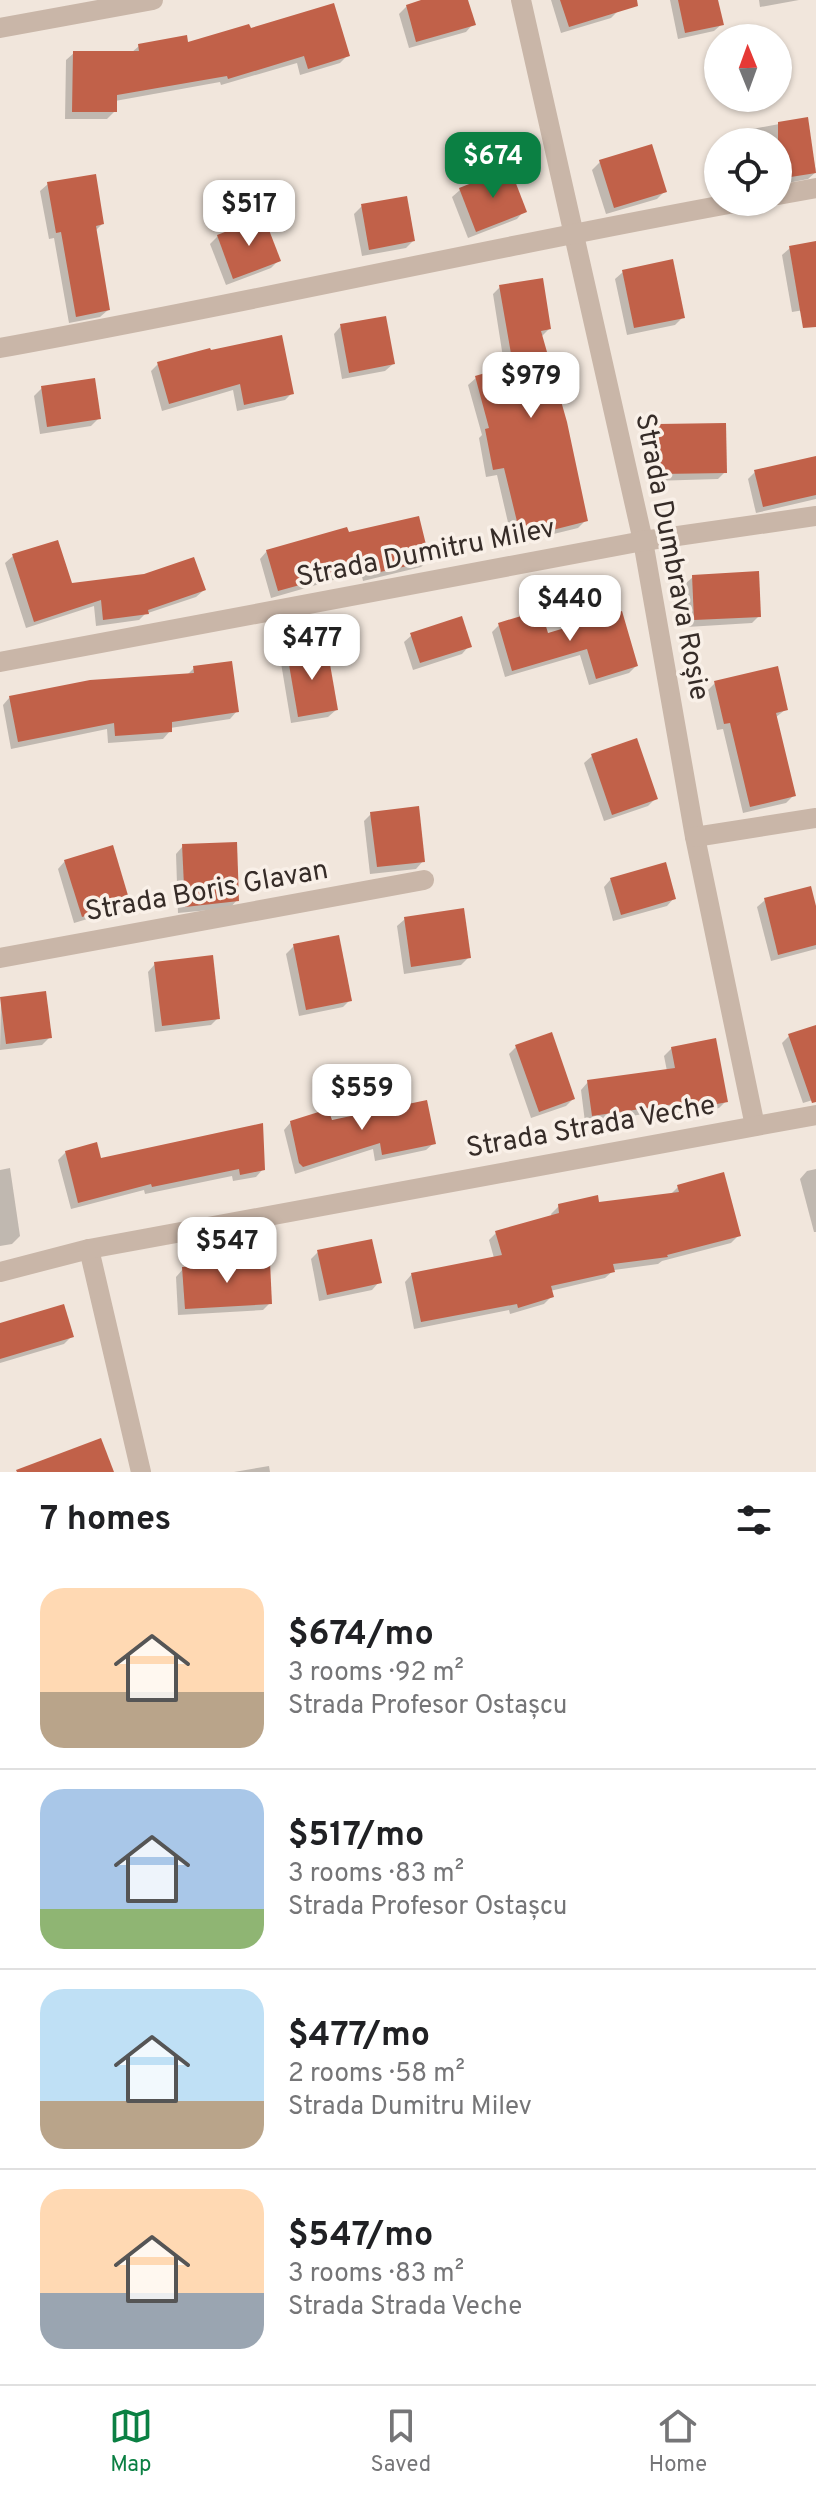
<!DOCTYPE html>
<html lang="en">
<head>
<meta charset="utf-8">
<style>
  body { margin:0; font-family:Overpass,sans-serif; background:#f2f2f2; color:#202124; height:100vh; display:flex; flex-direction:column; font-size:30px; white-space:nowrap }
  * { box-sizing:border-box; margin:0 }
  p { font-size:26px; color:#757577 }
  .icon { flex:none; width:44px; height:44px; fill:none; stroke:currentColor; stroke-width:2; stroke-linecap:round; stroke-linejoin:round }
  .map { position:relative; height:1472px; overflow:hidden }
  .details { display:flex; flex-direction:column; background:#fff; flex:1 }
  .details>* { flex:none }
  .needle { width:52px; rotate:359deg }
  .fabs { position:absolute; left:704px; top:24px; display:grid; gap:16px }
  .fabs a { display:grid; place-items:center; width:88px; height:88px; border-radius:50%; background:#fff; box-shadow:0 2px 6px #0004; font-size:40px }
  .price { position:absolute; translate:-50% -68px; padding:0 18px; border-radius:16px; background:#fff; color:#222; font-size:26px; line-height:52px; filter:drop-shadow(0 2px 4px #0008) }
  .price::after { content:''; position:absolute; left:50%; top:48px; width:24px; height:18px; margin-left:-12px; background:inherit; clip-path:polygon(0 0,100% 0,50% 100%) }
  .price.on { background:#0b8043; color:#fff }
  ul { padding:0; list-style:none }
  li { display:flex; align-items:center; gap:24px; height:200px; padding:0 40px }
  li+li { border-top:2px solid #e0e0e0 }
  li span { display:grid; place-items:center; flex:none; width:224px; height:160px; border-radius:24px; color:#555 }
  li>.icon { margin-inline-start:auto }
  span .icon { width:96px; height:96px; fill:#fffc; stroke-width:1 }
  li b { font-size:34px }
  h2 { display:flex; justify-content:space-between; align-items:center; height:96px; padding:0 40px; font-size:34px }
  .menu { display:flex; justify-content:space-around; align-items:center; height:112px; border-top:2px solid #e0e0e0; background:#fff; font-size:22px; color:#757577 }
  .menu a { display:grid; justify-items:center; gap:4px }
  .menu .on { color:#0b8043 }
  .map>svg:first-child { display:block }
  .shadow { fill:#0003 }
  .building { fill:#c16149 }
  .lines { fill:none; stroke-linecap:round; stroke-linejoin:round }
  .street { stroke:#c9b6a8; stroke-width:20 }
  .labels { text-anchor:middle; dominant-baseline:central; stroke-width:7; stroke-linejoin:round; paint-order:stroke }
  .street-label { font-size:28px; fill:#362c28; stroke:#f9f0e8 }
</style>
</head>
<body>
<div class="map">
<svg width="816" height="1472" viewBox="0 0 816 1472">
  <rect width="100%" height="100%" fill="#f1e6dc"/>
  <!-- shadow -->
  <g class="shadow">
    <path d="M428,0H466L473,24L466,32L409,48L399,14L407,6Z"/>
    <path d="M551,0H615L619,10L611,18L561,33Z"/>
    <path d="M670,0H716L722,24L714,31L678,39Z"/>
    <path d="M759,0H799L760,7Z"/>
    <path d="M186,45L348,55L340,63L300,75L297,63L221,85L220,82L115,101V111L107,119H65L66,60L74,53H131L139,46Z"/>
    <path d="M806,119L816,172L808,179L778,185V142H740L739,138L747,130Z"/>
    <path d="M600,162L665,191L657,199L606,214L592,170Z"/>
    <path d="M48,184L102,224L95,231L108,310L100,317L69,323L54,238L49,239L40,191Z"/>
    <path d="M460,190L524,211L517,219L468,238L452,197Z"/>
    <path d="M362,206L413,241L406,248L362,256L354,214Z"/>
    <path d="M218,236L278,261L271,268L226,285L210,244Z"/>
    <path d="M816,243V308L792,312L782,255L790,248Z"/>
    <path d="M623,272L683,317L675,325L627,335L615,279Z"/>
    <path d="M500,287L549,329L541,337L586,520L578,528L513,544L497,475L486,477L479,438L482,435L468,385L476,378L505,370L493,294Z"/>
    <path d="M341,326L393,364L385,371L342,379L334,334Z"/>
    <path d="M158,364L292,393L285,400L237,411L233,390L162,411L151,371Z"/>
    <path d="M42,388L99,418L91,426L40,434L34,396Z"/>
    <path d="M659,426L725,472L718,479L652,481L651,433Z"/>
    <path d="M816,458V499L756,513L748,479L755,472Z"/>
    <path d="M347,535L428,560L421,567L363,581L361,572L271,598L260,559L267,551Z"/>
    <path d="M13,556L71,585L204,590L196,597L145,614L139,620L96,626L94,606L26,628L5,563Z"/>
    <path d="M693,577L759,616L752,623L687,627L685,584Z"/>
    <path d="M621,614L636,666L629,673L589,685L580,655L505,677L492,632L499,625L547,636Z"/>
    <path d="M412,635L469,646L462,654L413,670L404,642Z"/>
    <path d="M288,655L336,710L328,717L291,723L281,663Z"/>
    <path d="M194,668L237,711L230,719L170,728V731L163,739L108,743L107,729L11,749L3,705L10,697L187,675Z"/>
    <path d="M715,683L786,709L775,718L793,796L786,803L743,813L723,729L717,730L708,690Z"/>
    <path d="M592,756L656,798L648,806L604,821L584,763Z"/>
    <path d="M371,814L423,861L416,869L370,874L364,821Z"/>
    <path d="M183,846L237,900L230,908L178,913L176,854Z"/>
    <path d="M65,861L128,902L121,909L74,923L58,869Z"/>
    <path d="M611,879L674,898L667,906L613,921L604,887Z"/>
    <path d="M765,900L816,915V949L771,961L757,907Z"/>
    <path d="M405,919L469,957L461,965L404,974L397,926Z"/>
    <path d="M294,946L350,1000L343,1007L299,1016L286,954Z"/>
    <path d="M155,964L218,1018L211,1025L155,1032L148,972Z"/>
    <path d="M1,999L50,1037L42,1045L0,1050Z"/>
    <path d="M816,1027V1099L803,1103L782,1043L789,1036Z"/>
    <path d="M516,1047L573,1099L566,1106L531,1118L509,1054Z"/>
    <path d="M672,1048L726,1101L719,1108L676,1116L675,1110L585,1122L581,1090L588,1082L667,1071L664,1056Z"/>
    <path d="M291,1122H330L434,1143L426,1150L375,1161L373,1149L295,1174L284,1130Z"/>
    <path d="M66,1152L99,1160L263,1169L256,1177L233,1181L232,1176L145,1194L144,1190L71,1209L58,1160Z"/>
    <path d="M10,1168L20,1236L12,1244L0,1246V1170Z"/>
    <path d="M816,1169V1232H814L800,1179L807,1171Z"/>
    <path d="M678,1187L739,1235L731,1243L662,1261L658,1264L614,1270L605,1278L550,1291L552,1296L544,1304L510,1314L509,1310L414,1329L405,1282L412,1274L494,1258L489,1240L496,1233L552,1217L551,1214L559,1206L598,1204L670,1195Z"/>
    <path d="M318,1252L379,1282L372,1290L319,1301L311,1259Z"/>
    <path d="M183,1269L270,1303L263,1310L178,1315L176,1277Z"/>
    <path d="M0,1325L71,1337L64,1344L0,1363Z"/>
    <path d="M269,1466L270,1472H234Z"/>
  </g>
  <!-- building -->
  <g class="building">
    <path d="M421,0H468L476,25L416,42L406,5Z"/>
    <path d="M560,0H637L638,6L569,27Z"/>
    <path d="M678,0H718L724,25L685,33Z"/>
    <path d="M334,3L350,56L308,69L304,56L228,79L227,76L117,95V112H72L73,51H139L138,44L187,35L188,42L249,24L251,28Z"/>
    <path d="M808,117L816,173L778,179V122Z"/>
    <path d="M652,144L667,192L614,208L599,160Z"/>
    <path d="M510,168L527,212L476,232L459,188Z"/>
    <path d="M96,174L104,224L96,226L110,310L76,317L61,232L56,233L47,182Z"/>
    <path d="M407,196L415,241L369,250L361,204Z"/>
    <path d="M264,217L281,261L233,279L217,235Z"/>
    <path d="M816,241V327L803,328L789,246Z"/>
    <path d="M673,259L685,318L634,328L622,270Z"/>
    <path d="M543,278L551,329L541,331L567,422L588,521L521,538L504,468L493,470L485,429L489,428L475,376L513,365L499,285Z"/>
    <path d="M386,316L395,364L349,373L340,324Z"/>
    <path d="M282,335L294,394L244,405L240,384L169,404L157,362L210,348L211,350Z"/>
    <path d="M95,378L101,419L47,427L41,386Z"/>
    <path d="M726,423L727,473L659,474L658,424Z"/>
    <path d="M816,456V495L763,507L754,470Z"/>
    <path d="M419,516L430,561L371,574L369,566L278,591L266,550L347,527L349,532Z"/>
    <path d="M58,540L72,583L144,574L194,557L206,590L148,610L149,614L103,620L101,600L34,622L12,554Z"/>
    <path d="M759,571L761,617L694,620L692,575Z"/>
    <path d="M541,610L548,633L622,611L638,666L596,679L587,649L512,671L498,623Z"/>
    <path d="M462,616L472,647L420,663L410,633Z"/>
    <path d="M327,647L338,710L298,717L287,653Z"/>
    <path d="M232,661L239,712L172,722V732L115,736L114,723L18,742L9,696L90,680L194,673L193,666Z"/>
    <path d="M778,666L788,710L776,713L796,796L750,807L730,723L724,724L714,681Z"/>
    <path d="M637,738L658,799L612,815L591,754Z"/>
    <path d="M419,806L425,862L377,867L370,812Z"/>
    <path d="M237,842L239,901L185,907L182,844Z"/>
    <path d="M113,845L130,902L82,917L64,860Z"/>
    <path d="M666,862L676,899L621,915L610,878Z"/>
    <path d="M811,886L816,906V945L778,955L764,898Z"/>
    <path d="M464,908L471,958L411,967L404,917Z"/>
    <path d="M339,935L352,1001L306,1010L293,944Z"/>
    <path d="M213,955L220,1019L162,1026L154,962Z"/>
    <path d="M46,991L52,1038L6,1044L0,997Z"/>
    <path d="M816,1025V1102L812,1103L788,1034Z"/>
    <path d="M552,1032L575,1099L539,1112L515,1045Z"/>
    <path d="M716,1038L728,1102L683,1110L682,1103L592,1116L587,1080L675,1068L671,1047Z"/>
    <path d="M427,1100L436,1144L382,1155L380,1143L303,1167L299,1163L290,1121L328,1109L332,1120Z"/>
    <path d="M263,1123L265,1170L240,1175L239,1169L152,1187L151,1184L78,1203L65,1151L97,1142L101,1158Z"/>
    <path d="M724,1172L741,1236L667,1255L668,1257L613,1264L615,1272L551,1286L554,1297L518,1308L517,1304L421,1322L411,1273L502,1255L495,1231L559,1213L558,1204L598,1195L599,1202L679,1192L677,1185Z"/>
    <path d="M372,1239L382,1283L327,1295L317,1250Z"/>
    <path d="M270,1262L272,1304L185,1309L182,1267Z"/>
    <path d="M64,1304L74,1337L0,1359V1323Z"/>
    <path d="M101,1438L114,1472H17L16,1470Z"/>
  </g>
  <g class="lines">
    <!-- street -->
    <g class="street">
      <path d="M521,0L643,541L695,837L755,1126"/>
      <path d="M0,28L153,0"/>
      <path d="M778,195L816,188"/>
      <path d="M0,348C248,303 493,247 740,202"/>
      <path d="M0,662L643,541L816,516"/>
      <path d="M695,837L816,818"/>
      <path d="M0,958L424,880"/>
      <path d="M89,1249L141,1472"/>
      <path d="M0,1272L89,1249L816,1115"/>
    </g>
  </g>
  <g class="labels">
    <!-- street labels -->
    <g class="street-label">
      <text transform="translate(426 554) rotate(-11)">Strada Dumitru Milev</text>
      <text transform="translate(671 557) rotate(79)">Strada Dumbrava Roșie</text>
      <text transform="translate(207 892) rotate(-10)">Strada Boris Glavan</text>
      <text transform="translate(591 1128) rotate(-10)">Strada Strada Veche</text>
    </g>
  </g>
</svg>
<div class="fabs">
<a><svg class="needle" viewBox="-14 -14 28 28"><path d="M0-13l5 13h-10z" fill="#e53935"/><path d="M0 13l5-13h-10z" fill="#757577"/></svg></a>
<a><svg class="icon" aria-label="locate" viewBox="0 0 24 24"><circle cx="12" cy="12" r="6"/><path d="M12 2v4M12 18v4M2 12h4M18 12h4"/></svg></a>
</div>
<b class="price on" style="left:493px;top:200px">$674</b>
<b class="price" style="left:249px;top:248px">$517</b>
<b class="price" style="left:531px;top:420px">$979</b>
<b class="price" style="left:570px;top:643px">$440</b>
<b class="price" style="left:312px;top:682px">$477</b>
<b class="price" style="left:362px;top:1132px">$559</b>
<b class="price" style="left:227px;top:1285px">$547</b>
</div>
<section class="details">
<h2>7 homes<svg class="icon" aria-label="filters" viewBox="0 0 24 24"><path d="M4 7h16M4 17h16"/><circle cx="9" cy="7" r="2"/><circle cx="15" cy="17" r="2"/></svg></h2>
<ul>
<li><span style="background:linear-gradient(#ffd9b3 65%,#b9a48a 0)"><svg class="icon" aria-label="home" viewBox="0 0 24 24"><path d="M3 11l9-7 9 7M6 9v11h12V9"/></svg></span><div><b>$674/mo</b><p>3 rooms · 92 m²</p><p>Strada Profesor Ostașcu</p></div></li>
<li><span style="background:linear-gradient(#a9c7e8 75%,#8fb573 0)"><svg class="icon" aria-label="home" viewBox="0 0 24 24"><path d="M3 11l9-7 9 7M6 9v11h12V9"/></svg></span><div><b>$517/mo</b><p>3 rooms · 83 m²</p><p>Strada Profesor Ostașcu</p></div></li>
<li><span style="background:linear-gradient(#bfe0f5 70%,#b9a48a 0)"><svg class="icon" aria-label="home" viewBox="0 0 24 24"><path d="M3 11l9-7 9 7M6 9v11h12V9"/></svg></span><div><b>$477/mo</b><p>2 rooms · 58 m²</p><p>Strada Dumitru Milev</p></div></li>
<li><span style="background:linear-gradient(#ffd9b3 65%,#9aa5b1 0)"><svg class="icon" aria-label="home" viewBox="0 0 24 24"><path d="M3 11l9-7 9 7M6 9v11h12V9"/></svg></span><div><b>$547/mo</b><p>3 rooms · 83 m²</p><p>Strada Strada Veche</p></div></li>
</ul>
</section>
<nav class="menu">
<a class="on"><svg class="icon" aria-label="map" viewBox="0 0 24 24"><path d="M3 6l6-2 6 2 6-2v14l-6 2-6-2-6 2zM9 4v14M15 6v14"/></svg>Map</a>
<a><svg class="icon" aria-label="saved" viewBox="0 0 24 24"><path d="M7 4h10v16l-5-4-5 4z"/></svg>Saved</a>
<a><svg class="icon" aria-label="home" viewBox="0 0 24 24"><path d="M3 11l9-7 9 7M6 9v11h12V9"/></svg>Home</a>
</nav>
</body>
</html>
